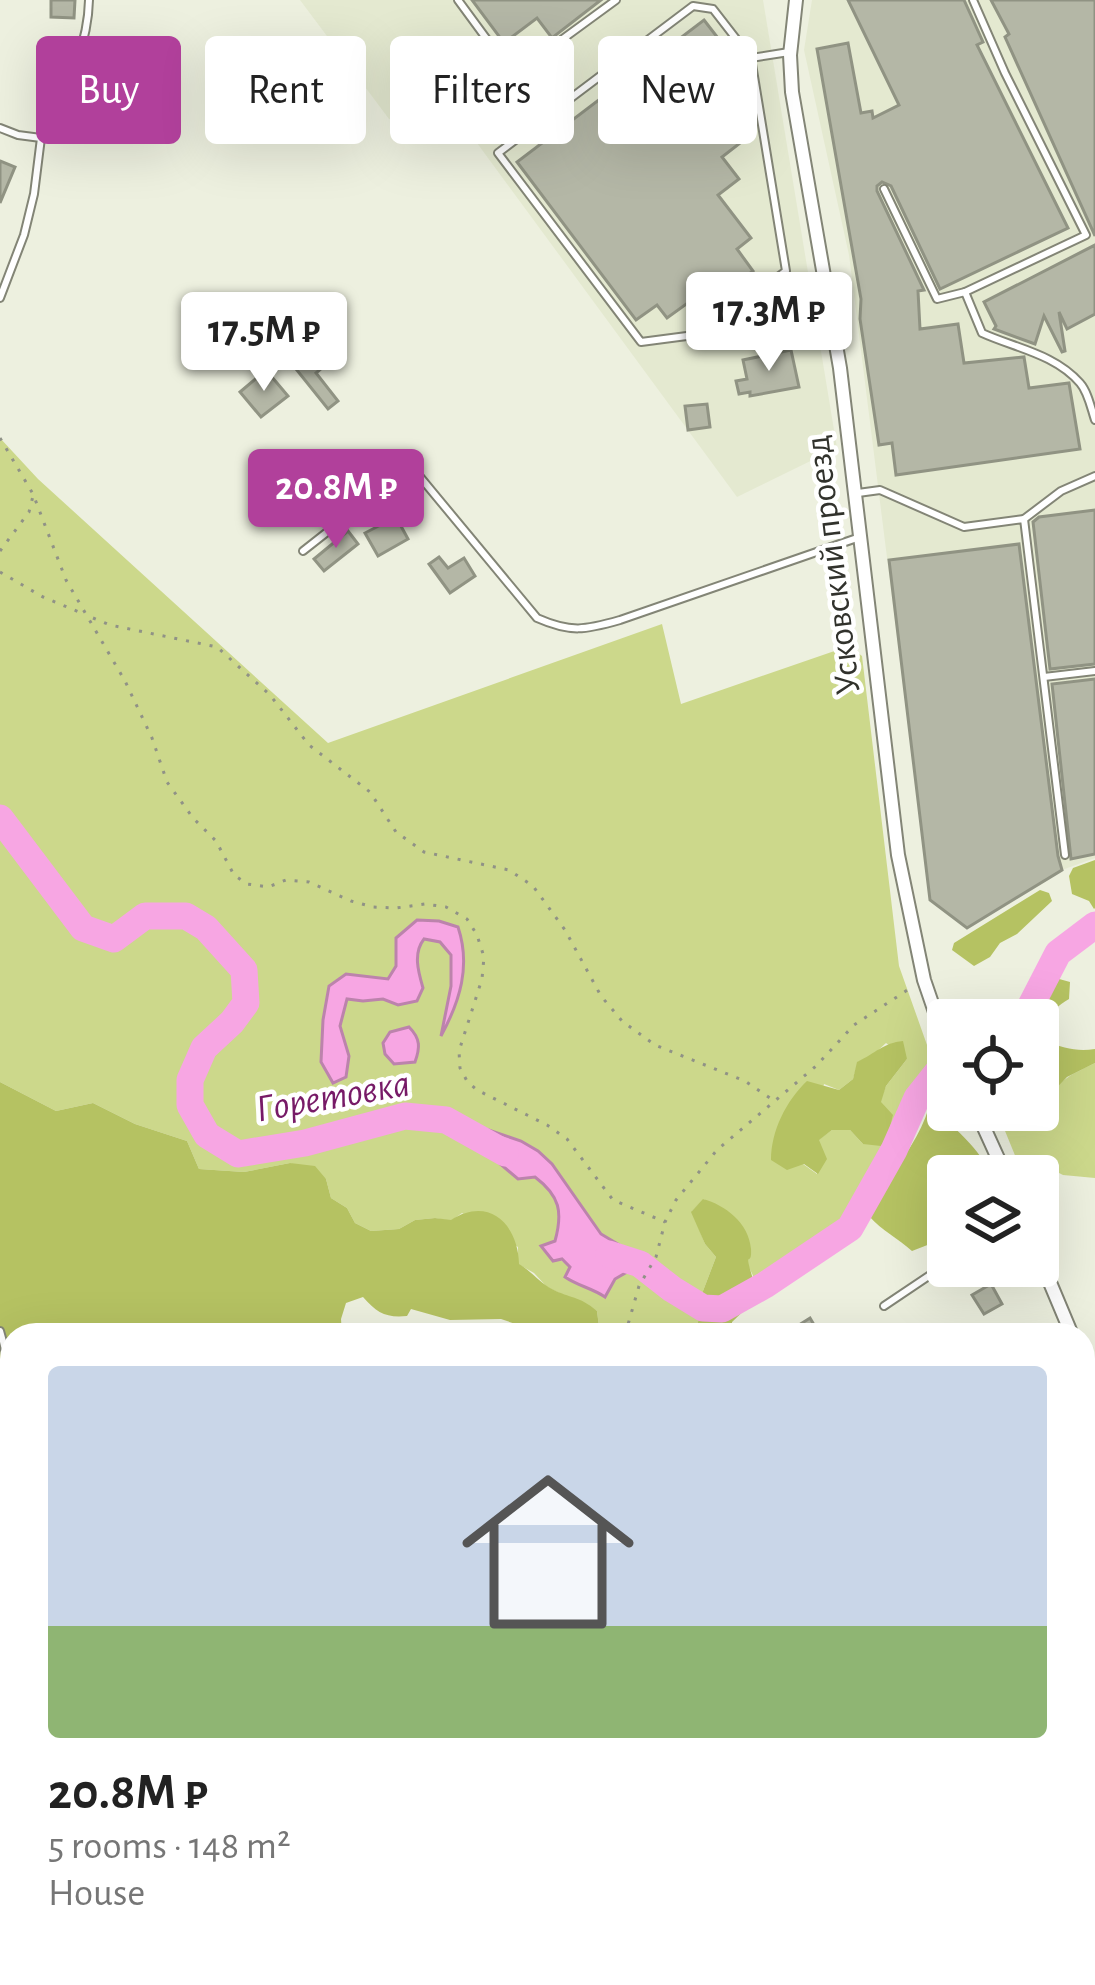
<!DOCTYPE html>
<html lang="en">
<head>
<meta charset="utf-8">
<style>
  body { margin:0; font-family:"Alegreya Sans",sans-serif; background:#f2f2f2; color:#222; height:100vh; display:flex; flex-direction:column; font-size:45px; white-space:nowrap }
  * { box-sizing:border-box; margin:0 }
  p { font-size:39px; color:#767676 }
  .icon { flex:none; width:66px; height:66px; fill:none; stroke:currentColor; stroke-width:2; stroke-linecap:round; stroke-linejoin:round }
  .map { position:relative; flex:1; overflow:hidden }
  .sheet { position:absolute; left:0px; top:1323px; width:1095px; height:663px; display:flex; flex-direction:column; background:#fff; border-radius:36px 36px 0 0; box-shadow:0 12px 48px #0002 }
  .sheet>* { flex:none }
  .hud { position:absolute; left:36px; top:36px; width:1023px; height:108px; display:flex; gap:24px }
  .buttons { position:absolute; left:927px; top:999px; display:grid; gap:24px }
  .buttons a { display:grid; place-items:center; width:132px; height:132px; border-radius:12px; background:#fff; box-shadow:0 12px 48px #0002; font-size:60px }
  .price { position:absolute; translate:-50% -102px; padding:0 27px; border-radius:12px; background:#fff; color:#222; font-size:39px; line-height:78px; filter:drop-shadow(0 3px 6px #0008) }
  .price::after { content:''; position:absolute; left:50%; top:72px; width:36px; height:27px; margin-left:-18px; background:inherit; clip-path:polygon(0 0,100% 0,50% 100%) }
  .price.selected { background:#b1409b; color:#fff }
  ul { padding:0; list-style:none }
  li { display:grid; align-content:center; gap:24px; height:636px; padding:0 48px }
  li span { display:grid; place-items:center; height:372px; border-radius:12px; color:#555 }
  li>.icon { margin-inline-start:auto }
  span .icon { width:216px; height:216px; fill:#fffc; stroke-width:1 }
  li b { font-size:51px }
  .pill { padding:0 42px; border-radius:12px; background:#fff; box-shadow:0 12px 48px #0002; font-size:42px; line-height:108px }
  .pill.selected { background:#b1409b; color:#fff }
  .map>svg:first-child { display:block }
  .built { fill:#e4e9d0 }
  .green { fill:#ccd88b; fill-rule:evenodd }
  .forest { fill:#b5c262 }
  .water { fill:#f7a6e3; stroke:#bc83ac; stroke-width:3 }
  .lines { fill:none; stroke-linecap:round; stroke-linejoin:round }
  .river { stroke:#f7a6e3; stroke-width:27 }
  .building { fill:#b4b7a6; stroke:#909383; stroke-width:3 }
  .lane-casing { stroke:#838576; stroke-width:10 }
  .street-casing { stroke:#838576; stroke-width:16 }
  .path { stroke:#909286; stroke-width:3; stroke-dasharray:3 9; stroke-linecap:butt }
  .lane { stroke:#fff; stroke-width:6 }
  .street { stroke:#fff; stroke-width:12 }
  .labels { text-anchor:middle; dominant-baseline:central; stroke-width:9; stroke-linejoin:round; paint-order:stroke }
  .street-label { font-size:36px; fill:#31322c; stroke:#fff }
  .water-label { font-size:39px; font-style:italic; fill:#771a67; stroke:#fff }
</style>
</head>
<body>
<div class="map">
<svg width="1095" height="1985" viewBox="0 0 1095 1985">
  <rect width="100%" height="100%" fill="#edf0df"/>
  <!-- built -->
  <g class="built">
    <path d="M300,0H763L837,448L737,497L466,128L389,119Z"/>
    <path d="M812,0H1095V858L1062,870L967,928L930,900L849,255L804,50Z"/>
  </g>
  <!-- green -->
  <g class="green">
    <path d="M0,438L38,479L328,743L662,624L681,704L849,646L862,656L899,966L932,1059C926,1070 916,1078 911,1090C894,1129 879,1173 852,1207C827,1239 789,1261 756,1282L748,1265L704,1199L692,1211L705,1244L716,1257L703,1291L696,1335H600L597,1311L547,1287L534,1273L518,1264V1247L462,1213L451,1221L435,1218L415,1220L399,1229L371,1231L355,1223L347,1208L331,1198L326,1179L290,1163L244,1172L199,1169L187,1141L135,1124L93,1103L56,1111L0,1082ZM458,927L447,1025L444,1031L451,986V955L440,942L424,939C413,953 418,971 423,988C398,995 374,1003 347,999L340,1026L321,1062L323,1020L330,986L369,976L388,979L396,967V938ZM886,1043L907,1059L886,1086L863,1144L850,1130H832L818,1140L817,1174L803,1164L824,1084L839,1090L853,1079L858,1062L873,1055ZM475,1131L530,1145L538,1151L552,1164L601,1234L644,1262C617,1275 594,1298 565,1277L570,1267L542,1246L555,1242C563,1212 560,1196 535,1177L518,1179L484,1150L476,1148Z"/>
    <path d="M1095,1063V1178L1063,1175L1047,1167L1032,1176L1023,1175L1003,1126C1039,1121 1039,1097 1067,1078C1075,1072 1086,1068 1095,1063Z"/>
  </g>
  <!-- forest -->
  <g class="forest">
    <path d="M1095,860V908L1094,909L1089,901L1072,894L1069,876L1073,868Z"/>
    <path d="M1040,890L1049,893L1052,901L1017,934L1000,943L990,957L974,966L952,950L954,943Z"/>
    <path d="M1052,977L1070,982L1069,999C1050,1010 1045,1020 1046,1041C1063,1048 1077,1052 1095,1049V1063L1067,1077L1038,1107V1020H1021Z"/>
    <path d="M903,1041L907,1059L886,1086L881,1102L893,1115L889,1131L881,1146L863,1144L850,1130H832L819,1140L827,1159L818,1174L804,1164L787,1170L771,1160C771,1131 786,1101 807,1081L839,1090L853,1079L857,1062C876,1053 883,1043 903,1041Z"/>
    <path d="M0,1082L56,1111L93,1103L135,1124L187,1141L199,1169L244,1172L290,1163L315,1166L326,1179L331,1198L347,1208L355,1223L371,1231L399,1229L415,1220L435,1218L451,1220C489,1196 518,1224 519,1264C531,1271 540,1283 552,1289C571,1299 578,1295 597,1311L600,1335H536L533,1330L501,1319L450,1320L411,1309L407,1316C386,1318 377,1313 363,1297L346,1303L341,1319L342,1335H12V1392L0,1391Z"/>
    <path d="M929,1107C952,1124 981,1150 992,1176H948V1233L930,1244L912,1251C898,1238 882,1231 869,1216C873,1202 880,1196 887,1183C902,1159 921,1135 929,1107Z"/>
    <path d="M703,1199C725,1205 749,1223 751,1249C752,1267 745,1251 750,1269C753,1280 756,1287 756,1299L732,1322V1335H696L703,1291L716,1257L705,1244L691,1212Z"/>
    <path d="M0,1591L12,1601V1652L0,1646Z"/>
  </g>
  <!-- water -->
  <g class="water">
    <path d="M417,920L439,921L458,927C471,966 460,1001 441,1036L451,986V955L440,942L424,939C413,953 418,971 423,988L417,1001L398,1005L383,999L363,1001L347,999L340,1026L349,1056L346,1077L333,1083L321,1062L323,1020L329,986L346,974L388,979L396,966V938Z"/>
    <path d="M409,1027C421,1039 420,1048 415,1062L394,1064L385,1054L383,1043L390,1032Z"/>
    <path d="M471,1124L521,1141L538,1151L552,1164L601,1234L646,1261L615,1279L605,1297C592,1288 578,1286 565,1277L570,1267L562,1259L553,1261L541,1246L555,1241C563,1212 560,1196 535,1177L518,1179L484,1150L475,1148V1131Z"/>
  </g>
  <g class="lines">
    <!-- river -->
    <g class="river">
      <path d="M0,818L83,928L114,939L145,916H186L206,928L244,970L246,1003L232,1022L204,1048L190,1080V1105L207,1135L238,1154L305,1143L405,1116L446,1120L505,1153"/>
      <path d="M1014,1020L1026,1015L1058,953L1095,925"/>
      <path d="M609,1254L640,1264L672,1289L703,1308L722,1309L765,1285L850,1228L894,1150L917,1098L948,1059"/>
    </g>
  </g>
  <!-- building -->
  <g class="building">
    <path d="M51,0H75L74,18L51,17Z"/>
    <path d="M472,0H601L552,38L537,18L504,43Z"/>
    <path d="M848,0H964L983,42L977,45L1068,228L940,289L891,186L882,182L877,186V191L924,290L918,291L920,329L958,324L964,363L1024,357L1029,388L1069,383L1080,449L896,475L892,443L879,445L860,319L861,299L817,49L848,43L861,113L872,111L873,118L899,105Z"/>
    <path d="M991,0H1095V236L1005,37L1009,34Z"/>
    <path d="M704,20L745,73L734,82L745,97L724,113L744,140L722,157L739,179L718,195L751,238L737,249L753,271L697,313L689,302L667,318L657,305L636,320L517,162Z"/>
    <path d="M0,161L15,167L0,203Z"/>
    <path d="M1095,245V314L1067,329L1059,312L1065,351L1062,352L1044,316L1035,344L994,329L996,326L984,302Z"/>
    <path d="M309,350L323,367L316,373L338,401L328,409L292,364Z"/>
    <path d="M791,350L799,387L750,396V392L739,394L736,381L747,379L743,360Z"/>
    <path d="M266,370L288,396L261,417L240,392Z"/>
    <path d="M707,404L710,427L688,430L685,406Z"/>
    <path d="M1095,510V664L1050,669L1033,522L1039,517Z"/>
    <path d="M396,517L408,539L378,556L365,533Z"/>
    <path d="M348,531L358,544L324,571L314,559Z"/>
    <path d="M1019,544L1058,856L1062,870L967,928L930,900L889,560Z"/>
    <path d="M439,557L448,568L464,558L475,576L450,593L429,564Z"/>
    <path d="M1095,679V854L1071,859L1052,684Z"/>
    <path d="M991,1284L1002,1304L984,1314L972,1295Z"/>
    <path d="M810,1318L820,1335H783Z"/>
    <path d="M1083,1527L1095,1556V1572L1083,1577Z"/>
    <path d="M1095,1799V1828L1083,1834V1804Z"/>
  </g>
  <g class="lines">
    <!-- lane casing -->
    <g class="lane-casing">
      <g id="lane">
        <path d="M458,0L508,68"/>
        <path d="M973,0L1005,73L1086,235L965,292L982,333C1015,348 1055,354 1080,383C1088,392 1091,408 1095,420"/>
        <path d="M693,6L713,9L751,58L786,271L702,334L641,342L498,153Z"/>
        <path d="M751,58L789,52"/>
        <path d="M437,119L508,68L534,60L616,0"/>
        <path d="M0,128L18,135L41,138C63,93 88,51 89,0"/>
        <path d="M884,189L937,299L965,292"/>
        <path d="M0,298L24,235L34,194L41,138"/>
        <path d="M858,493L880,490L964,527L1024,519L1065,855"/>
        <path d="M1024,519L1061,491L1095,476"/>
        <path d="M303,551L411,466L537,618C571,633 585,630 620,620L857,538"/>
        <path d="M1044,677L1095,671"/>
        <path d="M884,1306L948,1263"/>
        <path d="M0,1331C11,1366 12,1398 0,1434"/>
        <path d="M0,1737L12,1743"/>
        <path d="M268,1974L271,1985"/>
        <path d="M193,1985L226,1974"/>
      </g>
    </g>
    <!-- street casing -->
    <g class="street-casing">
      <g id="street">
        <path d="M796,0L790,55L792,92L840,368L898,855L924,980L948,1050"/>
        <path d="M976,1110L1006,1176"/>
        <path d="M1038,1254L1072,1335"/>
        <path d="M1083,1357L1095,1380"/>
        <path d="M1083,1431L1095,1421"/>
        <path d="M1083,1902L1095,1897"/>
        <path d="M872,1985L902,1974"/>
      </g>
    </g>
    <!-- path -->
    <g class="path">
      <path d="M0,438L33,494L66,580L125,681L152,738L167,782L193,818L216,841L234,875L247,884L268,887L286,880L309,882L351,901L373,907L396,908L425,904L446,907L467,919L477,935L484,957L482,979L459,1051L460,1068L467,1081L477,1090L547,1125L567,1139L613,1200L665,1222"/>
      <path d="M0,551L29,512L33,496"/>
      <path d="M0,572L43,597L84,614"/>
      <path d="M93,618L110,625L217,647L270,695L309,745L370,792L396,832L424,852L509,870L533,886L565,930L601,996L622,1021L655,1045L745,1081L773,1100"/>
      <path d="M625,1335L639,1286L656,1257L665,1222L676,1200L717,1150L816,1066L854,1025L912,987"/>
      <path d="M1083,1594L1095,1624"/>
      <path d="M1083,1638L1095,1631"/>
      <path d="M0,1657L12,1664"/>
      <path d="M1003,1974L1007,1985"/>
    </g>
    <!-- lane -->
    <use href="#lane" class="lane"/>
    <!-- street -->
    <use href="#street" class="street"/>
  </g>
  <g class="labels">
    <!-- street labels -->
    <g class="street-label">
      <text transform="translate(833 565) rotate(-97)">Усковский проезд</text>
    </g>
    <!-- water labels -->
    <g class="water-label">
      <text transform="translate(333 1097) rotate(-10)">Горетовка</text>
    </g>
  </g>
</svg>
<div class="buttons">
<a><svg class="icon" aria-label="locate" viewBox="0 0 24 24"><circle cx="12" cy="12" r="6"/><path d="M12 2v4M12 18v4M2 12h4M18 12h4"/></svg></a>
<a><svg class="icon" aria-label="layers" viewBox="0 0 24 24"><path d="M12 4l9 5-9 5-9-5zM3 14l9 5 9-5"/></svg></a>
</div>
<b class="price" style="left:769px;top:374px">17.3M ₽</b>
<b class="price" style="left:264px;top:394px">17.5M ₽</b>
<b class="price selected" style="left:336px;top:551px">20.8M ₽</b>
<div class="hud">
<a class="pill selected">Buy</a>
<a class="pill">Rent</a>
<a class="pill">Filters</a>
<a class="pill">New</a>
</div>
<section class="sheet">
<ul>
<li><span style="background:linear-gradient(#c9d6e8 70%,#8fb573 0)"><svg class="icon" aria-label="home" viewBox="0 0 24 24"><path d="M3 11l9-7 9 7M6 9v11h12V9"/></svg></span><div><b>20.8M ₽</b><p>5 rooms · 148 m²</p><p>House</p></div></li>
</ul>
</section>
</div>
</body>
</html>
